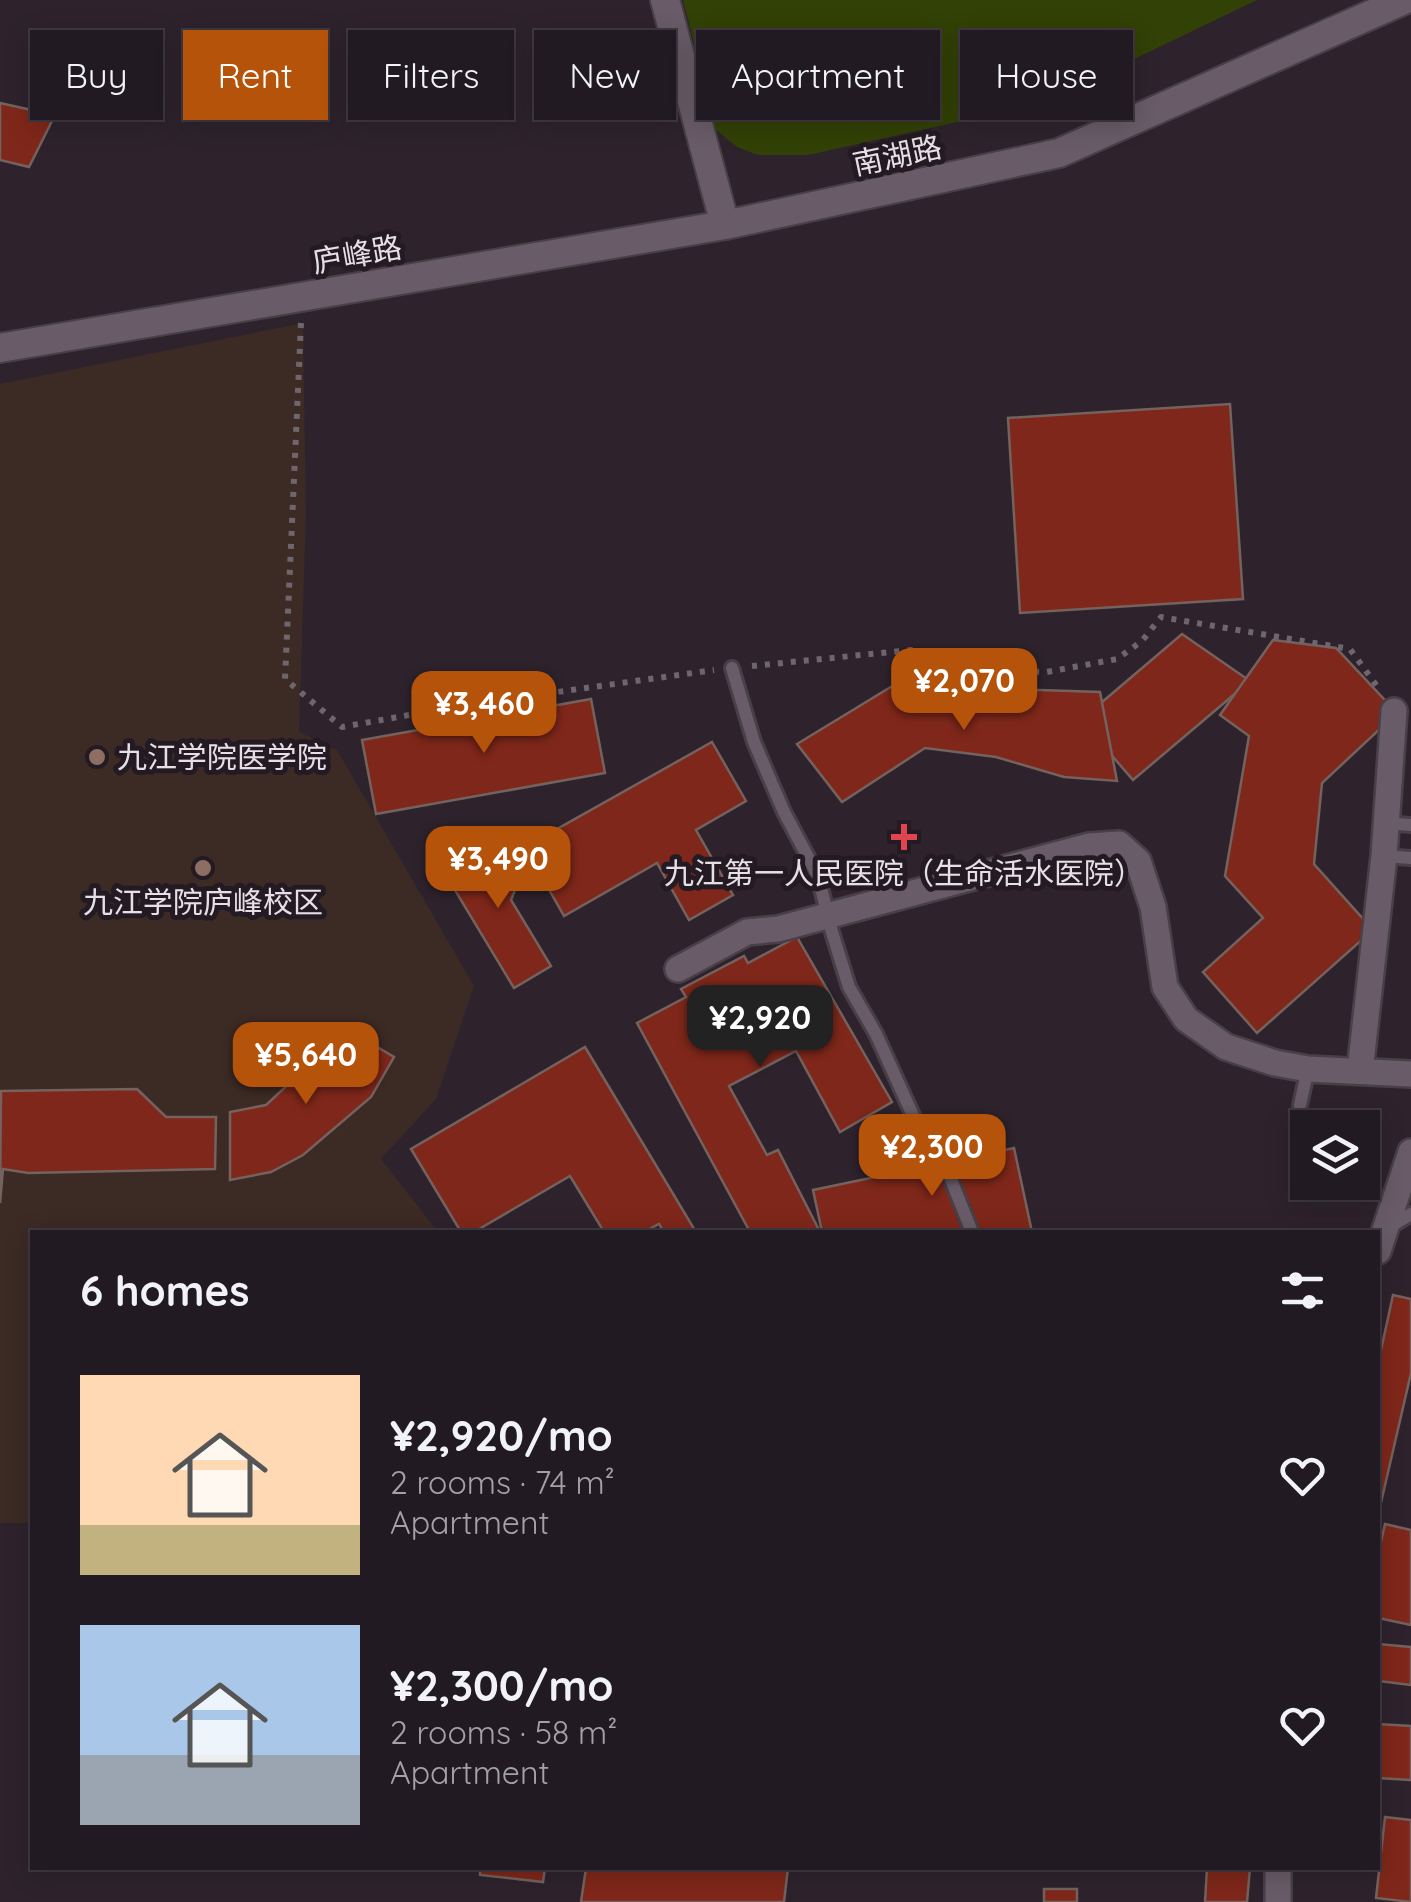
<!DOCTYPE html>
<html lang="en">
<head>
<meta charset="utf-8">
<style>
  body { margin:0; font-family:Quicksand,"Noto Sans SC",sans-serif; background:#2e272f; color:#f1f3f6; height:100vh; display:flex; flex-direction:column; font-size:38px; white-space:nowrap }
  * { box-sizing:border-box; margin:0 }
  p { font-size:32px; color:#a2a1a5 }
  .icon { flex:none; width:55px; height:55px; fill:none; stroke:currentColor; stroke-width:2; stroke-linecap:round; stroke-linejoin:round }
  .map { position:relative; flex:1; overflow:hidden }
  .details { position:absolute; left:30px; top:1230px; width:1350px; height:640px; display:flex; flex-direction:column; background:#221a22; border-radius:0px; box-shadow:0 5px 25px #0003,0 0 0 2px #3f3840 }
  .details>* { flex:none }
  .hud { position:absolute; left:30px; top:30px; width:1352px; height:90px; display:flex; gap:20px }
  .buttons { position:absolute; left:1290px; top:1110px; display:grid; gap:20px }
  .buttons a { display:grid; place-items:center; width:90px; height:90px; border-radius:0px; background:#221a22; box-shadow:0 5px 25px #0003,0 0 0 2px #3f3840; font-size:50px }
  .price { position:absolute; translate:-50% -85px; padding:0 22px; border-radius:20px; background:#b45309; color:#fff; font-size:32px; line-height:65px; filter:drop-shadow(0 2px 5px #0008) }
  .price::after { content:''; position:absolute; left:50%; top:60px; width:30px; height:22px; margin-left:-15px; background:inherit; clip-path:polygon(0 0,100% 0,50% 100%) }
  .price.active { background:#222; color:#fff }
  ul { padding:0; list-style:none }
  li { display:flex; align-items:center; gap:30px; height:250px; padding:0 50px }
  li span { display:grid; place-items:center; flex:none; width:280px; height:200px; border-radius:0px; color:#555 }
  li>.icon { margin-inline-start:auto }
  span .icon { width:120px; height:120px; fill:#fffc; stroke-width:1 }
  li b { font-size:42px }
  h2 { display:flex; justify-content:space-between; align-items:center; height:120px; padding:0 50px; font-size:42px }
  .chip { padding:0 35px; border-radius:0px; background:#221a22; box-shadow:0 5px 25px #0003,0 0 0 2px #3f3840; font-size:35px; line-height:90px }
  .chip.active { background:#b45309; color:#fff }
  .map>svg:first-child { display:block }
  .education { fill:#3c2a24 }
  .park { fill:#324106 }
  .building { fill:#7f271a; stroke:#74625e; stroke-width:2.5 }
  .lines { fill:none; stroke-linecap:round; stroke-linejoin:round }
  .service-casing { stroke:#483f47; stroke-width:18 }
  .minor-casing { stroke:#483f47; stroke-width:30 }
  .tertiary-casing { stroke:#483f47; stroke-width:32 }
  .secondary-casing { stroke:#483f47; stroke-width:32 }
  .path { stroke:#6f656e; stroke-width:6; stroke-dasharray:5 8; stroke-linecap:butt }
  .service { stroke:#695c68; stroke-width:12 }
  .minor { stroke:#695c68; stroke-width:25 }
  .tertiary { stroke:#695c68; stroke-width:28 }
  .secondary { stroke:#695c68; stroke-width:28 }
  .education-dot { fill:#8d6e63; stroke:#241a23; stroke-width:4 }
  .health-dot { fill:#e0444e; stroke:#241a23; stroke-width:4 }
  .labels { text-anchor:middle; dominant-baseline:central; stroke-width:10; stroke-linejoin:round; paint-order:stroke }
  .street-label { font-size:30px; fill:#e6dfe5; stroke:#241a23 }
  .poi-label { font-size:30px; fill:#e6dfe5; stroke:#241a23 }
</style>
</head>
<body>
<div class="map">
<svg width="1411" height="1902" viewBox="0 0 1411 1902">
  <rect width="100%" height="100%" fill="#2e232d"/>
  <!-- education -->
  <path class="education" d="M303,323L306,515L299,732L337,750L474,986L436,1099L381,1159L438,1232H32V1523H0V384Z"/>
  <!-- park -->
  <path class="park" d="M683,0H1257L1130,61L1003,112L808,155H758L737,147L716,130Z"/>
  <!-- building -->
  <g class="building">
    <path d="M0,103L27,109L53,119L29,167L0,160Z"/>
    <path d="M1230,404L1243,599L1020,613L1008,418Z"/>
    <path d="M1182,634L1250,681L1133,780L1081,720Z"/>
    <path d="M1273,640L1336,648L1397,713L1322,783L1314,864L1373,930L1257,1033L1203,972L1263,918L1225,876L1249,736L1220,715Z"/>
    <path d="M894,685L1100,692L1117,781L1064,777L996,757L925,748L842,802L797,744Z"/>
    <path d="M591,699L605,773L376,814L362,740Z"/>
    <path d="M712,742L746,801L696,830L733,895L689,920L657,863L564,916L525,847Z"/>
    <path d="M499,839L521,875L511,900L551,966L514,988L444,872Z"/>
    <path d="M797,937L892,1102L840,1132L796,1051L729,1086L767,1155L778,1150L818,1228L810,1232H750L637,1023L686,997L681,989L744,956L748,963Z"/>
    <path d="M330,1030L377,1047L394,1057L371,1097L303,1155L271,1172L230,1180V1112L266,1105L292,1081L321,1048Z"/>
    <path d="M585,1047L696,1232H664L659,1224L644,1232H604L570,1176L474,1232H461L411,1149Z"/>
    <path d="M137,1089L166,1117H216L215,1169L28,1173L3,1169L0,1203L1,1091Z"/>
    <path d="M1014,1148L1032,1232H822L813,1190Z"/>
    <path d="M1393,1295L1411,1299V1373L1380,1507L1378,1506V1364Z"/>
    <path d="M1385,1524L1411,1530V1625L1378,1618V1555Z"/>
    <path d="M1378,1644L1411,1647V1685L1378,1681Z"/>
    <path d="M1378,1724L1411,1726V1780L1378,1778Z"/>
    <path d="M1385,1817L1411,1820V1902L1376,1898Z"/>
    <path d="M480,1868H545L543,1882L480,1875Z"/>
    <path d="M586,1868H788L784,1902H581Z"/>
    <path d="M1207,1868H1250L1247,1902H1205Z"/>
    <rect x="1044" y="1889" width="33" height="13"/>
  </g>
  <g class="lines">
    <!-- service casing -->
    <g class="service-casing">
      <g id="service">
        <path d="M732,668L754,742L784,812L818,876L832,932L849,987L876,1034L920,1131L948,1172L972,1232"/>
        <path d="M1385,823L1411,825"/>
        <path d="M1384,856L1411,858"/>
        <path d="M1300,1105L1308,1069"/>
        <path d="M1388,1228L1411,1214"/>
      </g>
    </g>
    <!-- minor casing -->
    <g class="minor-casing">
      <g id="minor">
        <path d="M678,969L747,932L778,929L1089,846L1119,844L1138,861L1153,907L1165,987L1186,1019L1226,1047L1275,1063L1308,1069L1411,1074"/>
        <path d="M1360,1071L1384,856L1394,711"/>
        <path d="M1378,1251L1411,1152"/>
        <path d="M1278,1902V1868"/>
      </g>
    </g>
    <!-- tertiary casing -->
    <g class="tertiary-casing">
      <path id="tertiary" d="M665,0L725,225"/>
    </g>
    <!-- secondary casing -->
    <g class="secondary-casing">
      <path id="secondary" d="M0,348L725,225L1059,153L1404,0"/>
    </g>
    <!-- path -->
    <g class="path">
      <path d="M301,323L285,679L342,727L465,705L714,670"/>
      <path d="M752,666L911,650L976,670L1047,672L1117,659L1142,641L1161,617L1350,649L1379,689"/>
    </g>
    <!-- service -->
    <use href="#service" class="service"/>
    <!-- minor -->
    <use href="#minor" class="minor"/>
    <!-- tertiary -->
    <use href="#tertiary" class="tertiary"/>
    <!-- secondary -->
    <use href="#secondary" class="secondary"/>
  </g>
  <!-- markers -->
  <g class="education-dot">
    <circle cx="97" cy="757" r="10"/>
    <circle cx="203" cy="868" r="10"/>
  </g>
  <path class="health-dot" d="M899 822h10v10h10v10h-10v10h-10v-10h-10v-10h10z"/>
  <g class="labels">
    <!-- street labels -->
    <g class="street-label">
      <text transform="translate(897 155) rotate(-12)">南湖路</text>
      <text transform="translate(357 254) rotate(-10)">庐峰路</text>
    </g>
    <!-- poi labels -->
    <g class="poi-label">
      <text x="117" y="757" text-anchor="start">九江学院医学院</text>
      <text x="904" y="873">九江第一人民医院（生命活水医院）</text>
      <text x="203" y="902">九江学院庐峰校区</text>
    </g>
  </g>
</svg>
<div class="buttons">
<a><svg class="icon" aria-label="layers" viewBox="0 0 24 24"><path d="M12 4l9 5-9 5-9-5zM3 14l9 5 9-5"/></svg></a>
</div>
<b class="price" style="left:964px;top:733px">¥2,070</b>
<b class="price" style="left:484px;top:756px">¥3,460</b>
<b class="price" style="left:498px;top:911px">¥3,490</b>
<b class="price active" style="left:760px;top:1070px">¥2,920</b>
<b class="price" style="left:306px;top:1107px">¥5,640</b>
<b class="price" style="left:932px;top:1199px">¥2,300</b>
<div class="hud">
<a class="chip">Buy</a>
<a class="chip active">Rent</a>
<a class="chip">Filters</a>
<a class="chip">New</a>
<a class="chip">Apartment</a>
<a class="chip">House</a>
</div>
<section class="details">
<h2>6 homes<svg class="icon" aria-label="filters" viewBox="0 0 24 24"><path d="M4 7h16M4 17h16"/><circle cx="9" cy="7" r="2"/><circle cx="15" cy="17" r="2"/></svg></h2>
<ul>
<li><span style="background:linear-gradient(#ffd9b3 75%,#c2b280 0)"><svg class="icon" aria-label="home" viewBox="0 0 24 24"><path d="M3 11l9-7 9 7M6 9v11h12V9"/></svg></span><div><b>¥2,920/mo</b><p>2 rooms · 74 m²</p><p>Apartment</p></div><svg class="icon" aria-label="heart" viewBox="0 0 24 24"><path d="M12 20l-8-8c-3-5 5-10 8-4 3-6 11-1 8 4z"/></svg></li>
<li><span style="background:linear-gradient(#a9c7e8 65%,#9aa5b1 0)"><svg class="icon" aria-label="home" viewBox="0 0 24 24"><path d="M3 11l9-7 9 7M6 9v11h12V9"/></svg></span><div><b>¥2,300/mo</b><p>2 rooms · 58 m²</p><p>Apartment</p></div><svg class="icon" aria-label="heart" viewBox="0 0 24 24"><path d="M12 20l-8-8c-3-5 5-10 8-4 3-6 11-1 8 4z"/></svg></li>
</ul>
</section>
</div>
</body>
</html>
